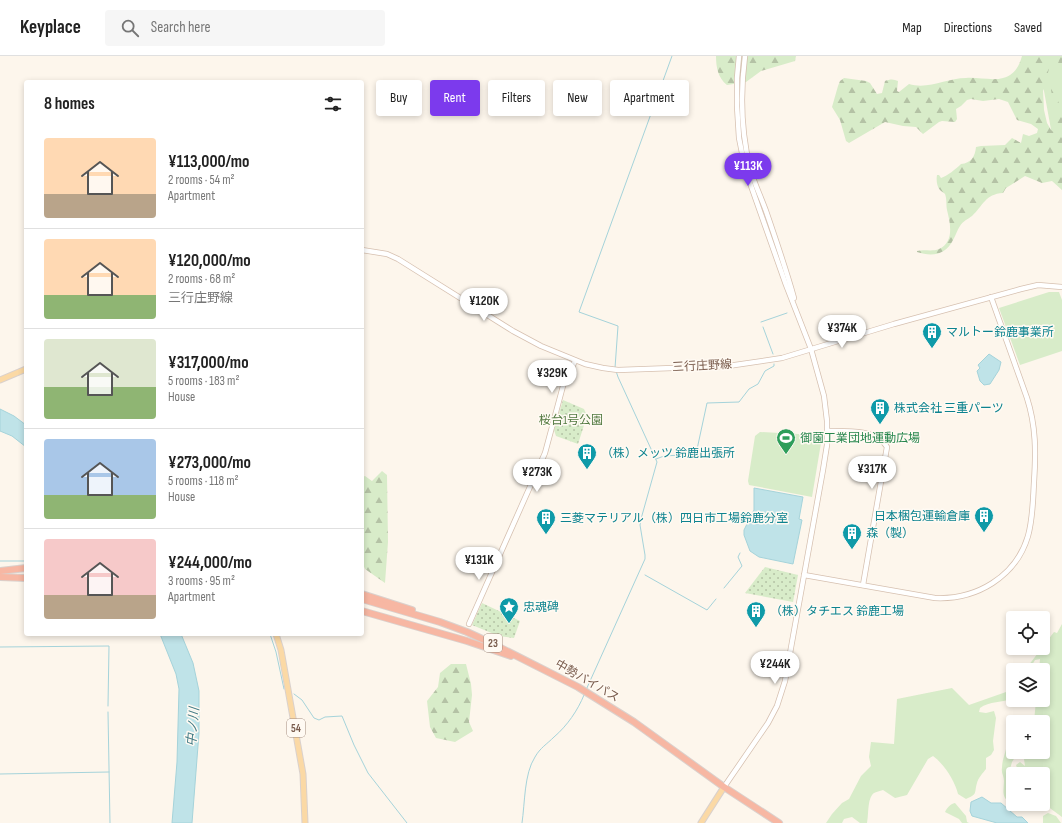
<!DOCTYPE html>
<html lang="en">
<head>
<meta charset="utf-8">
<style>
  body { margin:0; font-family:"Sofia Sans Condensed","Noto Sans JP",sans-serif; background:#f6f6f6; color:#222; height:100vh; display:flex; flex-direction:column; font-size:15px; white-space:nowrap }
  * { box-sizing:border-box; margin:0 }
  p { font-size:13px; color:#767676 }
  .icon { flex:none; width:22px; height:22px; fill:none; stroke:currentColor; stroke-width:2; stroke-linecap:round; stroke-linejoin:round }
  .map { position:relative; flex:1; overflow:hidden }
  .details { position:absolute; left:24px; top:24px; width:340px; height:556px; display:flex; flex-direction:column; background:#fff; border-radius:4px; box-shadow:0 2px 6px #0003 }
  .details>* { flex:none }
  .guide { position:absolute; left:376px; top:24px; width:380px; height:36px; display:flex; gap:8px }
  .tools { position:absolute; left:1006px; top:555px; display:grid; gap:8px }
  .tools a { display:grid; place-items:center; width:44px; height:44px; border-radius:4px; background:#fff; box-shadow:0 2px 6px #0003; font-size:20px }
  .price { position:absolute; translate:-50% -34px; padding:0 9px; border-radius:14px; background:#fff; color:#222; font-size:13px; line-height:26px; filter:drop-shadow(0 1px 2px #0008) }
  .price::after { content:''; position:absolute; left:50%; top:24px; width:12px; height:9px; margin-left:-6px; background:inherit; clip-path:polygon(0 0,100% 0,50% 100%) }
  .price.current { background:#7c3aed; color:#fff }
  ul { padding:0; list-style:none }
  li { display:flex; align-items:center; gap:12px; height:100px; padding:0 20px }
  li+li { border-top:1px solid #e0e0e0 }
  li span { display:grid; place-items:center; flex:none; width:112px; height:80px; border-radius:4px; color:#555 }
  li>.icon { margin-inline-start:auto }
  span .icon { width:48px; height:48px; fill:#fffc; stroke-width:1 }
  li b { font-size:17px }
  h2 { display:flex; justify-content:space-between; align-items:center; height:48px; padding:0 20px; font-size:17px }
  .pill { padding:0 14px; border-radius:4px; background:#fff; box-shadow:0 2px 6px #0003; font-size:14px; line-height:36px }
  .pill.current { background:#7c3aed; color:#fff }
  header { display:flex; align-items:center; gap:24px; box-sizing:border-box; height:56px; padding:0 20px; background:#fff; border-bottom:1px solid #e0e0e0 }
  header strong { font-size:19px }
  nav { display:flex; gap:22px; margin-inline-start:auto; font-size:14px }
  .search { width:280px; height:36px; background:#f6f6f6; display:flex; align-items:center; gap:10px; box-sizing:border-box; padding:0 14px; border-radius:4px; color:#767676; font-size:15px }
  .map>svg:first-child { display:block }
  .green { fill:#d8ecc9 }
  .forest { fill:url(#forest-firs) }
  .park { fill:url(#park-dots) }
  .water { fill:#bfe3e8; stroke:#a5d3da }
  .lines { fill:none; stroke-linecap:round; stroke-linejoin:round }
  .stream { stroke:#a5d3da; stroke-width:1 }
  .secondary-casing { stroke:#d6c0b0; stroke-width:6 }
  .primary-casing { stroke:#dad1cd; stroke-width:7 }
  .highway-casing { stroke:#dad1cd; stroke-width:8 }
  .secondary { stroke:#fff; stroke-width:4.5 }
  .primary { stroke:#fbd9a5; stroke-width:5 }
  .highway { stroke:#f7b7a3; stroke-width:6 }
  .labels { text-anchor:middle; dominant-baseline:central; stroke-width:3; stroke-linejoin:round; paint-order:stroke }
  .shield { fill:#fffaf3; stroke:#a28b7f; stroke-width:1 }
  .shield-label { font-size:11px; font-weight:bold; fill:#7a5c4d }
  .culture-label { font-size:12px; fill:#0d838f; stroke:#fffaf3; text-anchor:start }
  .street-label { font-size:12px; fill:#7a5c4d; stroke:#fffaf3 }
  .park-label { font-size:12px; fill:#537a41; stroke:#fffaf3 }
  .leisure-label { font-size:12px; fill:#27864d; stroke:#fffaf3; text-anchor:start }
  .water-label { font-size:13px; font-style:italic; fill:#437c86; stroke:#fffaf3 }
</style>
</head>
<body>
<header>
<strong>Keyplace</strong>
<div class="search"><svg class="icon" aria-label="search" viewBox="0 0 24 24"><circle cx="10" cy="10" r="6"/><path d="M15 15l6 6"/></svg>Search here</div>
<nav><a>Map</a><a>Directions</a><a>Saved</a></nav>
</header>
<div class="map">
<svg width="1062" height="767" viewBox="0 0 1062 767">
  <defs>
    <pattern id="forest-firs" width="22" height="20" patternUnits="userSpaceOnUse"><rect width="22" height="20" fill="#d8ecc9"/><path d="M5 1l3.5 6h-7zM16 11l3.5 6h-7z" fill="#b4c2a5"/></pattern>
    <pattern id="park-dots" width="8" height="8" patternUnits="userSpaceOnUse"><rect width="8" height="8" fill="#d8ecc9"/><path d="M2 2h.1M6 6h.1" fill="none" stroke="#b4c2a5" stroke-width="1.8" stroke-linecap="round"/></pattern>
  </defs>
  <rect width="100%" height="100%" fill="#fdf6ec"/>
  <!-- green -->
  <g class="green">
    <path d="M1033,0H1062V90L1052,79L1044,35L1036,19Z"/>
    <path d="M1049,236H1059L1062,244V295L1020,309L999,252Z"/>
    <path d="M760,376L816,379L822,381L812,441L749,429L748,425L755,380Z"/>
    <path d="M1062,568V761L1043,747V718H1019L1016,709L1020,706L1025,710L1024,703L1025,696H1043V666H1034L1036,644H1043V614H1039L1040,603L1035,604L1029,614H1025L1054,576L1057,577Z"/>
    <path d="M1013,628V642C1003,647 989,645 980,652L979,656L986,657L994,655L996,662L993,685L994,694L991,699L986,702V713C983,717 978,722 977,727C974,737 978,738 966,743L958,738C955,725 944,708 933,700L928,703L907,739L895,742L883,734C880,735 876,736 874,737C867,742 869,759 867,767H860L852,761L844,763L842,767H826L832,758L842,747L849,743L861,720L871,710L869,701L871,686L894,688L897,643L952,632L969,649L1006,636Z"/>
    <path d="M1007,681L1013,682V696H1018L1012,706L1010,713L1013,722V748C1000,743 1004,734 1004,725C1004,720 1001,717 1002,712C1002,701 1008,694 1007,681Z"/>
    <path d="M955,747L966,760L967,766L969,767H962L959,763L945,756C947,752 950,748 955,747Z"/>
    <path d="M1048,757L1056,760L1061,767H1043V760Z"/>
  </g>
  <!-- forest -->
  <g class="forest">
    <path d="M716,0H796L795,5L761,15L746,26L727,29C718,22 716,11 716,0Z"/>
    <path d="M1022,0H1042L1049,13L1043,34L1044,54L1047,67L1051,74L1062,81V134L1052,125L1042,127L1025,120L1006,132L1003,137C985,138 983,150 972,160C968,163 963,165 960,170C957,174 956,179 953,184C946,199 932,201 917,196V195C924,193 932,196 939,193C955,186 950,166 947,154C946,149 947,143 945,138C944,137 941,135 940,134C937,131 936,124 937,119H939L941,122C947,120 956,113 961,108C971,107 975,101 976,91L981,90L1005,89L1012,82L1021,87L1023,78L1029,80L1037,77L1038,73L1031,68L1017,64L1008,46L999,43L983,45L971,43L967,44L961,50L956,53L957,63L955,66L942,65L939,66L923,78L916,71L903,70L885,66L849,87L846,85L840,64L832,51L838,30L840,25L844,22L866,25L870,27L877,38L882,37L885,25C890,23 894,23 898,25L897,35L899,36L909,28C928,34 947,22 966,22C977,21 993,25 1003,22C1014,19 1019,11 1022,0Z"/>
    <path d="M1060,0H1062V7L1055,24L1054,31L1062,58V78L1058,71L1051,34Z"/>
    <path d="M382,415L387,419L388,486L385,527L365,513L362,506V421L365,420L372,425Z"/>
    <path d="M451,608H466L471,628L472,639L469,666L473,675L455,686L436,682L430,671L427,645L438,631L440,617Z"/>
  </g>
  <!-- park -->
  <g class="park">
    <path d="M563,344L584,353L587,360L578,388L556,380L554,374Z"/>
    <path d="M765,511L798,519L793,546L745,537Z"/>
    <path d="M482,547L520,565L514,582L499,580L472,569Z"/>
  </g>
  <!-- water -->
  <g class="water">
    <path d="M989,298L1001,306L999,314L990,328L984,329L980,325L977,315L980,312L978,309Z"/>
    <path d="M0,353L14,360L26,369V391L12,380L0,375Z"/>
    <path d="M754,432L803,441L799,463L802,464L793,508L759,501L750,495L744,479V474L754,454Z"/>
    <path d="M160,578H181L193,607L199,635V677L192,767H172L177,706L179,633L176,618Z"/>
    <path d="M982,741L991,747H1001L1017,761H1022L1028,767H997L972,760L970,755L971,746Z"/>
  </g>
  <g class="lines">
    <!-- stream -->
    <g class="stream">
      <path d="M761,266L787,257"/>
      <path d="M763,271L773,298"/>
      <path d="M615,312L618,270L579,256L672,0"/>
      <path d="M656,403L664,400L696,398L707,347L739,346L749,333L758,328L765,315L774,310V308"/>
      <path d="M0,505H26"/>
      <path d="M645,519L707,554L716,543"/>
      <path d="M724,532L742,510L738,501L740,497"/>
      <path d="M270,578L276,596L284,633"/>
      <path d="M0,591L109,590L108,650"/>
      <path d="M586,634L645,503V499L640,469L641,463L657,406L618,321L616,315"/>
      <path d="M294,638L302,644L314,662L319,664L325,661L342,660L354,689L368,717L407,767"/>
      <path d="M108,656L110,767"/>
      <path d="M0,718L109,716"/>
      <path d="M522,767C525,747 524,718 535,701C540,692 547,688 554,681C567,670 578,654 584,639"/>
    </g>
    <!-- secondary casing -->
    <g class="secondary-casing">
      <g id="secondary">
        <path d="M745,0C740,38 741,75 750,112C754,127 761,141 766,155C776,184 786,213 794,242"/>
        <path d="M362,194L387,198L398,203L513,275L541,290L585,308L603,312L618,314L728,310L782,302L894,268L1021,233L1038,229L1062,231"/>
        <path d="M827,375C845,375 877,373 887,391L863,529"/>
        <path d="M804,519L935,542C976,544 1016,521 1028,480C1033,462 1033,443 1034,426C1036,396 1036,370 1027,342L991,241"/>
        <path d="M469,568L545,397L563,330L575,305"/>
        <path d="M724,731L768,667L777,650L785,625L823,414L827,389V365L824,340L811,293L786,229L750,127L742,97L739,82L737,50V22L739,0"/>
      </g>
    </g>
    <!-- primary casing -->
    <g class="primary-casing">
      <g id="primary">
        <path d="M0,324L26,313"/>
        <path d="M276,578L281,594L303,718L305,767"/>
        <path d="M701,767L724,731"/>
      </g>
    </g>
    <!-- highway casing -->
    <g class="highway-casing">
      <g id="highway">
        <path d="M0,515L26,512"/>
        <path d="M0,521L26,522"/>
        <path d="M362,538L412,554"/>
        <path d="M362,543L440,566L467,576L491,587L578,631L634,666L724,731L779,767"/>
        <path d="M362,555L467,585L511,600"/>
      </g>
    </g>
    <!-- secondary -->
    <use href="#secondary" class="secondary"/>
    <!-- primary -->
    <use href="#primary" class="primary"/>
    <!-- highway -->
    <use href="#highway" class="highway"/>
  </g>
  <!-- icons -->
  <defs>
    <g id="building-pin" transform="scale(1)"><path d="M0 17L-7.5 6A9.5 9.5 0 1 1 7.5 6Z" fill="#0f9aa8" stroke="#fffaf3"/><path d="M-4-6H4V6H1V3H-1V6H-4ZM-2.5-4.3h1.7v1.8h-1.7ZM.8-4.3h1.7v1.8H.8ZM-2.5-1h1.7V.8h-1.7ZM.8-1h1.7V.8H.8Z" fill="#fff"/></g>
    <g id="stadium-pin" transform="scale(1)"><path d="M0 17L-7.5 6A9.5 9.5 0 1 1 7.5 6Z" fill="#2e9e5b" stroke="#fffaf3"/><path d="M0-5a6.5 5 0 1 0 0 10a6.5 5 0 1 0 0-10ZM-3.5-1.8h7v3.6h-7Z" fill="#fff"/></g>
    <g id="sight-pin" transform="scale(1)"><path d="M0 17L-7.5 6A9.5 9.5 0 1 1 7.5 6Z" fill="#0f9aa8" stroke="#fffaf3"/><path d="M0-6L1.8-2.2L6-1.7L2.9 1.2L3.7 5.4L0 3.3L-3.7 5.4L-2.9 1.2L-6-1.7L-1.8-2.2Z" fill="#fff"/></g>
  </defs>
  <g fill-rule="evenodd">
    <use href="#building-pin" x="932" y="276"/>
    <use href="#building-pin" x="880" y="352"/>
    <use href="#stadium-pin" x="786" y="382"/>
    <use href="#building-pin" x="587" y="397"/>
    <use href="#building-pin" x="984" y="460"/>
    <use href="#building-pin" x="546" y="462"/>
    <use href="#building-pin" x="852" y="477"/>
    <use href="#sight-pin" x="509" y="551"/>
    <use href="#building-pin" x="756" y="555"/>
  </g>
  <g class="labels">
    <!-- shield labels -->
    <g class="shield">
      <rect x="484" y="578" width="18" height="18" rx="3"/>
      <rect x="287" y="663" width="18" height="18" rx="3"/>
    </g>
    <g class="shield-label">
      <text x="493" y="587">23</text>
      <text x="296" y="672">54</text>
    </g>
    <!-- culture labels -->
    <g class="culture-label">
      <text x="946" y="276">マルトー鈴鹿事業所</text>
      <text x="894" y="352">株式会社 三重パーツ</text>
      <text x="601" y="397">（株）メッツ 鈴鹿出張所</text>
      <text x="970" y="460" text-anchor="end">日本梱包運輸倉庫</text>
      <text x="560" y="462">三菱マテリアル（株）四日市工場鈴鹿分室</text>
      <text x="866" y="477">森（製）</text>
      <text x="523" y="551">忠魂碑</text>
      <text x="770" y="555">（株）タチエス 鈴鹿工場</text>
    </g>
    <!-- street labels -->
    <g class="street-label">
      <text transform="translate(702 310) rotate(-3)">三行庄野線</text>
      <text transform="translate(587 625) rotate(30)">中勢バイパス</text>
    </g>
    <!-- park labels -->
    <g class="park-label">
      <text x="571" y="364">桜台1号公園</text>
    </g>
    <!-- leisure labels -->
    <g class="leisure-label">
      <text x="800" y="382">御薗工業団地運動広場</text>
    </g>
    <!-- water labels -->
    <g class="water-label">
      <text transform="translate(193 671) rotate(-85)">中ノ川</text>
    </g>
  </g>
</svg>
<div class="tools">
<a><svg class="icon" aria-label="locate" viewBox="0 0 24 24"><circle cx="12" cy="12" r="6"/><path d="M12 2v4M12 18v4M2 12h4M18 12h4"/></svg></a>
<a><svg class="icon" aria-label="layers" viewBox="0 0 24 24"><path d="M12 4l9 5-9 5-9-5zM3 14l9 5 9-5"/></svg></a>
<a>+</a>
<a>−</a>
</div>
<b class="price current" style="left:748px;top:131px">¥113K</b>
<b class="price" style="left:484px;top:266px">¥120K</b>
<b class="price" style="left:842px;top:293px">¥374K</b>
<b class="price" style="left:552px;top:338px">¥329K</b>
<b class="price" style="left:872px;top:434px">¥317K</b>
<b class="price" style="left:537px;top:437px">¥273K</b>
<b class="price" style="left:479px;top:525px">¥131K</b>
<b class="price" style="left:775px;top:629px">¥244K</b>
<div class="guide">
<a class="pill">Buy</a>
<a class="pill current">Rent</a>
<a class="pill">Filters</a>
<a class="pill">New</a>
<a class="pill">Apartment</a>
</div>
<section class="details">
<h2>8 homes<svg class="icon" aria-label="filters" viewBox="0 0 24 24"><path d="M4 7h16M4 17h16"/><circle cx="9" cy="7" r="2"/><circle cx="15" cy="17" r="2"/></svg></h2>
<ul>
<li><span style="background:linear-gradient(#ffd9b3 70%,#b9a48a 0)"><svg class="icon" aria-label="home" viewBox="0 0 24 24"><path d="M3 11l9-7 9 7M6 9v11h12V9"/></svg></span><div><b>¥113,000/mo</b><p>2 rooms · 54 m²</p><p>Apartment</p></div></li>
<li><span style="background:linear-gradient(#ffd9b3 70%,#8fb573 0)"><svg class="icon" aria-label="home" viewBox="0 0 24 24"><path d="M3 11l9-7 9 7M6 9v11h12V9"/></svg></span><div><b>¥120,000/mo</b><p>2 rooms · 68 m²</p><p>三行庄野線</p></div></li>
<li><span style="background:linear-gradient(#dfe7d0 60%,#8fb573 0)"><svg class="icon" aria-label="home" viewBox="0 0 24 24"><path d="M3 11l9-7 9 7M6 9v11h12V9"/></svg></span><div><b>¥317,000/mo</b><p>5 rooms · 183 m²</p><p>House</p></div></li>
<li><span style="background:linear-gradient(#a9c7e8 70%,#8fb573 0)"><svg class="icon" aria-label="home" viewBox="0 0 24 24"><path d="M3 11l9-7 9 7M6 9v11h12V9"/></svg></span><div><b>¥273,000/mo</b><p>5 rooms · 118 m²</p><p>House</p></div></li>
<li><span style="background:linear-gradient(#f6c9c9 70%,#b9a48a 0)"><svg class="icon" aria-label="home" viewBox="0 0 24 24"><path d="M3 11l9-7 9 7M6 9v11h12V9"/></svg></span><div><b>¥244,000/mo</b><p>3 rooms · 95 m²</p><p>Apartment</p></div></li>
</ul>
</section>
</div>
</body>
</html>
